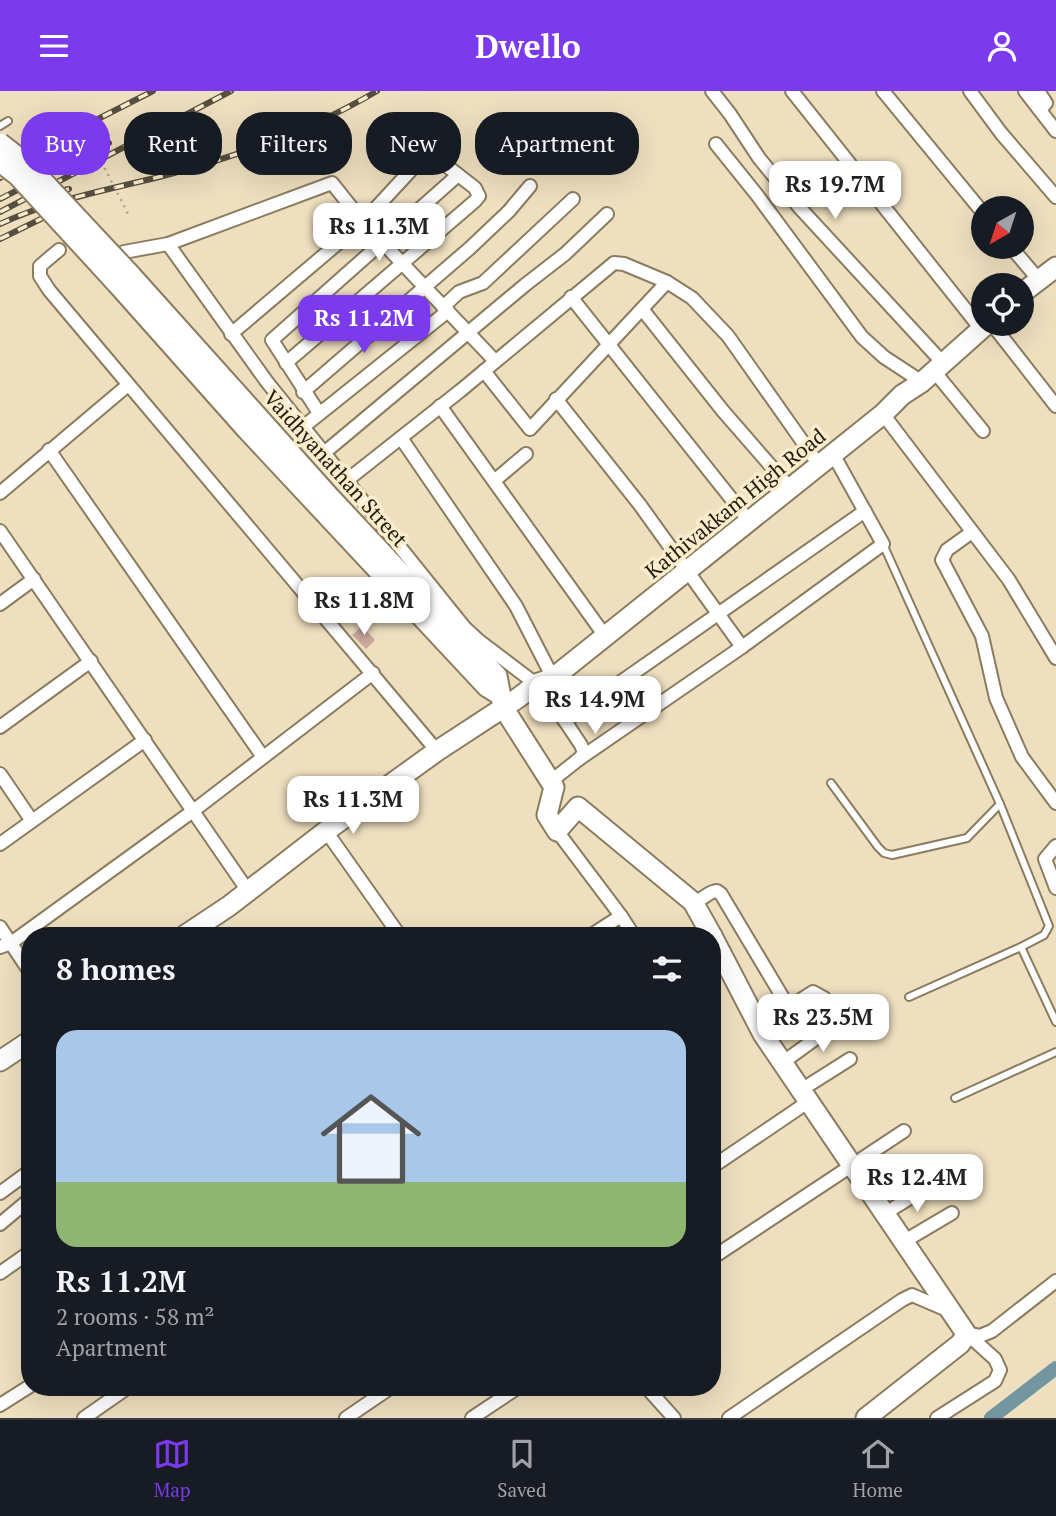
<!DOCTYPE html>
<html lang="en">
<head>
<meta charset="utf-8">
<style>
  body { margin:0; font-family:"PT Serif",serif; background:#20242c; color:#f1f3f6; height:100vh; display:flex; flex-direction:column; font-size:26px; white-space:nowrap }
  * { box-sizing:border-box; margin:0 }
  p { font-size:23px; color:#9ea1a6 }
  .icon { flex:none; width:38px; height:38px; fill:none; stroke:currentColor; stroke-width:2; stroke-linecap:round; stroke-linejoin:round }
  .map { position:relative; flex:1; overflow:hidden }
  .sheet { position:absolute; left:21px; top:836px; width:700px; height:469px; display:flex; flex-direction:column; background:#171b24; border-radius:28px; box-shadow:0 7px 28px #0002 }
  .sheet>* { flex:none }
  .banner { position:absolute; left:21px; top:21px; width:700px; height:63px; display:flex; gap:14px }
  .needle { width:46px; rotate:219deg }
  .buttons { position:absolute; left:971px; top:105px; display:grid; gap:14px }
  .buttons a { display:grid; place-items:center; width:63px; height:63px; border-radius:50%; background:#171b24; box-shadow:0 7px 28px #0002; font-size:35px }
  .price { position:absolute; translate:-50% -60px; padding:0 16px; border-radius:14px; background:#fff; color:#222; font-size:23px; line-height:46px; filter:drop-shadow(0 2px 4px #0008) }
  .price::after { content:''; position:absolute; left:50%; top:42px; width:21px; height:16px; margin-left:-10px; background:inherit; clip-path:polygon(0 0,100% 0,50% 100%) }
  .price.selected { background:#7c3aed; color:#fff }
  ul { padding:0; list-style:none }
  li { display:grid; align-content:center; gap:14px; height:371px; padding:0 35px }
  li+li { border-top:2px solid #363941 }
  li span { display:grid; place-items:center; height:217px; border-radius:21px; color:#555 }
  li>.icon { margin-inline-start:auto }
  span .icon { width:126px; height:126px; fill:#fffc; stroke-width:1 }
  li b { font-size:30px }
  h2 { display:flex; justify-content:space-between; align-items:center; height:84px; padding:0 35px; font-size:30px }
  .pill { padding:0 24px; border-radius:28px; background:#171b24; box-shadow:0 7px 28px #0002; font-size:24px; line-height:63px }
  .pill.selected { background:#7c3aed; color:#fff }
  header { display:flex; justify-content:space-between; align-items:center; height:91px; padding:0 35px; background:#7c3aed; color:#fff; font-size:32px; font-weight:800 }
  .tab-bar { display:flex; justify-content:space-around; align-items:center; height:98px; border-top:2px solid #363941; background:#171b24; font-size:19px; color:#9ea1a6 }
  .tab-bar a { display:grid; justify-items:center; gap:4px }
  .tab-bar .selected { color:#7c3aed }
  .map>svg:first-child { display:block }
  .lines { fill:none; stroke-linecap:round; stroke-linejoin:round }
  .canal { stroke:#7496a1; stroke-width:14 }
  .building { fill:#caa8a1 }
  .lane-casing { stroke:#8a7c5f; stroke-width:10 }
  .street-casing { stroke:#8a7c5f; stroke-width:16 }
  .secondary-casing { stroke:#8a7c5f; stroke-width:23 }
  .lane { stroke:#fff; stroke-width:6 }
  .street { stroke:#fff; stroke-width:12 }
  .secondary { stroke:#fff; stroke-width:19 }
  .rail-casing { stroke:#564e3e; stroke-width:6 }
  .rail { stroke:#fbeccc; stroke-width:3.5; stroke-dasharray:10; stroke-linecap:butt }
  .secondary-bridge-casing { stroke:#8a7c5f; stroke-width:23; stroke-linecap:butt }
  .path-bridge { stroke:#afa389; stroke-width:2.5; stroke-dasharray:2 5; stroke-linecap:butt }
  .secondary-bridge { stroke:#fff; stroke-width:19 }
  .labels { text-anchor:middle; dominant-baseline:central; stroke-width:7; stroke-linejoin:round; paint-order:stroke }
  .street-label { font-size:21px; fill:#211b10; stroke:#fbeccc }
</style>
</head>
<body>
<header><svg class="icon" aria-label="menu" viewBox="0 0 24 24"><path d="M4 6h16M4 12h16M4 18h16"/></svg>Dwello<svg class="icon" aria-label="person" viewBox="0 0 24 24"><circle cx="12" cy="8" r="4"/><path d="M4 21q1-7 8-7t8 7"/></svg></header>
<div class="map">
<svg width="1056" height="1327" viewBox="0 0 1056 1327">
  <rect width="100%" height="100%" fill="#eedfbf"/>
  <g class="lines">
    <!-- canal -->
    <path class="canal" d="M991,1327L1056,1277"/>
  </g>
  <!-- building -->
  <path class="building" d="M362,535L375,549L366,558L352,544Z"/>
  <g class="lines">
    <!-- lane casing -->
    <g class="lane-casing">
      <g id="lane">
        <path d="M0,35L8,30"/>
        <path d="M883,453L1000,713L1049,835L1044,844L1021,856L1056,931"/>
        <path d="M831,692L878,756L884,762L892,764L967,747L1000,713"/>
        <path d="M909,906L1021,856"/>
        <path d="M955,1007L1056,961"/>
      </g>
    </g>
    <!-- street casing -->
    <g class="street-casing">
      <g id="street">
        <path d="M712,0L730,23L759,67L799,116L943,272"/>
        <path d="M792,0L981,238"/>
        <path d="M883,0L984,123"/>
        <path d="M970,0L1001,42L1056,106"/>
        <path d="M1025,0L1056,40"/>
        <path d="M1038,0L1046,12L1040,19"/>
        <path d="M716,53L757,104L862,246L884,266L922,291"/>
        <path d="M168,153L267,291L465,537L478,549L536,593L565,630L581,654L584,662L579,668L550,691"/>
        <path d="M1011,156L1039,189"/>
        <path d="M59,159L40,175V185L49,199L437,660"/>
        <path d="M124,161L168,153L332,92L363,131L411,79"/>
        <path d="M571,206L749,430"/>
        <path d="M443,216L459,201L483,192L573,108"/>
        <path d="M642,218L723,320L790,397"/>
        <path d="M992,233L1056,315"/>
        <path d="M231,243L363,131L495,270"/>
        <path d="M286,272L475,110L479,105L475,97L443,72"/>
        <path d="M484,280L530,338L667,191"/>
        <path d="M934,280L983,340"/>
        <path d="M303,301L470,157L509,120L530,95"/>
        <path d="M556,308L640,414L742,556"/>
        <path d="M440,315L605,545"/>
        <path d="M319,322L272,249L458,84"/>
        <path d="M883,323L1009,489L1056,567"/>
        <path d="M303,336L448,220"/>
        <path d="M401,347L516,515L553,587"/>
        <path d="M49,359L263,666"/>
        <path d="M324,362L525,194L565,163L607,123"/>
        <path d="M346,390L460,300L614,172L624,173L667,191L692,207L728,245L819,374"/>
        <path d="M494,390L526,363"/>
        <path d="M0,402L128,294"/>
        <path d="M0,440L248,800"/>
        <path d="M972,441L947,459L942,469L982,545L996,607L1022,666L1056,712"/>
        <path d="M0,513L34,488"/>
        <path d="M565,630L865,420"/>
        <path d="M0,636L91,570"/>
        <path d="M579,668L742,556L883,453L833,363"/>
        <path d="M0,683L32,730"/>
        <path d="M326,740L400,845"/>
        <path d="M557,740L621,825L590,845"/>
        <path d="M0,753L145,649"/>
        <path d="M1056,755L1045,768L1056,797"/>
        <path d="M693,811C703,810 708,800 717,800L721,803L789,917"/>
        <path d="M621,825L634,845"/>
        <path d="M0,836L30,881"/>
        <path d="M0,856L11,852L193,720L373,582"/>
        <path d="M758,936L813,901L824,907L839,931"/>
        <path d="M782,972L844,927"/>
        <path d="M801,999L850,968"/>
        <path d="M712,1076L808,1011"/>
        <path d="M0,1102L30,1080"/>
        <path d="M884,1123L931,1094"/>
        <path d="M0,1133L30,1108"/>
        <path d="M903,1151L952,1122"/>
        <path d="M712,1167L904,1040"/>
        <path d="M0,1182L30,1161"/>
        <path d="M967,1242L980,1245L992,1240L1056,1190"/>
        <path d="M647,1297L674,1327"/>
        <path d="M0,1314L30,1295"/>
        <path d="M84,1327L127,1297"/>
        <path d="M346,1327L390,1297"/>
        <path d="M472,1327L517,1297"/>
        <path d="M729,1327L902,1209L912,1204L947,1219"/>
        <path d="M937,1327L995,1290L1000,1279L995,1268L965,1241"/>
      </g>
    </g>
    <!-- secondary casing -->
    <g class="secondary-casing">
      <g id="secondary">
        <path d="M130,183L329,405L497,585L503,616L554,696L547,724L557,740L578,716L693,811L712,845"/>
        <path d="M118,194L247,339L487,596L500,604"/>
        <path d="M1022,202L1056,176"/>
        <path d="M184,845L229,815L326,740L437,660L518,607L536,593L553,587L883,323L902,304L922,291L987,233"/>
        <path d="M712,845L763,943L965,1241V1246L960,1253L866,1327"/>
        <path d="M0,970L30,950"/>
      </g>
    </g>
    <!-- lane -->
    <use href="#lane" class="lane"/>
    <!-- street -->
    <use href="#street" class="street"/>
    <!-- secondary -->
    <use href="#secondary" class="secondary"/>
    <!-- rail casing -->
    <g class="rail-casing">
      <g id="rail">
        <path d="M147,79L200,62"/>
        <path d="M0,87L88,33L153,0"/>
        <path d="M27,107L69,98"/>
        <path d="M0,108L109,52"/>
        <path d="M0,121L231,0"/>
        <path d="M0,133C55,107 115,98 174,82C244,63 315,37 377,0"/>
        <path d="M0,148L59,119"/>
      </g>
    </g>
    <!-- rail -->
    <use href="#rail" class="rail"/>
    <!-- secondary-bridge casing -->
    <g class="secondary-bridge-casing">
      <g id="secondary-bridge">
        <path d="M0,52L28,74L130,183"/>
        <path d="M0,71L18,85L118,194"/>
      </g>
    </g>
    <!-- path-bridge -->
    <path class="path-bridge" d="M92,52L128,123"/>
    <!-- secondary-bridge -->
    <use href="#secondary-bridge" class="secondary-bridge"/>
  </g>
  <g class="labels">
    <!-- street labels -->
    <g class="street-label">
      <text transform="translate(336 377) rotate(48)">Vaidhyanathan Street</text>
      <text transform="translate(735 412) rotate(-39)">Kathivakkam High Road</text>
    </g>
  </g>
</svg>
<div class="buttons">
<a><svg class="needle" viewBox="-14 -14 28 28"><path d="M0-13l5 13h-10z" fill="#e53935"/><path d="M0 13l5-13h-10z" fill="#9ea1a6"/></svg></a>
<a><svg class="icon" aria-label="locate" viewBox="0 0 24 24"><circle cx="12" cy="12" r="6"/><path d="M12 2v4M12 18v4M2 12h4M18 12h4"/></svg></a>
</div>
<b class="price" style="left:835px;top:130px">Rs 19.7M</b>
<b class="price" style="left:379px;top:172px">Rs 11.3M</b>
<b class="price selected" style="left:364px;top:264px">Rs 11.2M</b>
<b class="price" style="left:364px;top:546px">Rs 11.8M</b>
<b class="price" style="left:595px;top:645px">Rs 14.9M</b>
<b class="price" style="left:353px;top:745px">Rs 11.3M</b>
<b class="price" style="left:823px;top:963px">Rs 23.5M</b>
<b class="price" style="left:917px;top:1123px">Rs 12.4M</b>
<div class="banner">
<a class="pill selected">Buy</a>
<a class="pill">Rent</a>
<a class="pill">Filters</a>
<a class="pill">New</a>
<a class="pill">Apartment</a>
</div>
<section class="sheet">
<h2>8 homes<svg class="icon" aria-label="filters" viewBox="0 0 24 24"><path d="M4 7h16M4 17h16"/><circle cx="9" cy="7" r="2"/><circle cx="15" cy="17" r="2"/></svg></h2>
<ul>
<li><span style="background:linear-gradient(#a9c7e8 70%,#8fb573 0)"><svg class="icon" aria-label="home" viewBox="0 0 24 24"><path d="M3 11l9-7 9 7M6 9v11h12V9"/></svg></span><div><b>Rs 11.2M</b><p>2 rooms · 58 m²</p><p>Apartment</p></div></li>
</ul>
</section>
</div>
<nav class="tab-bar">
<a class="selected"><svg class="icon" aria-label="map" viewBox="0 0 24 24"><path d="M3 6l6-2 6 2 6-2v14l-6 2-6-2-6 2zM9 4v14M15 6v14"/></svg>Map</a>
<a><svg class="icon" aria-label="saved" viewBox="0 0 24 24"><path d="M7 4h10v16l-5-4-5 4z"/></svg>Saved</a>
<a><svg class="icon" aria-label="home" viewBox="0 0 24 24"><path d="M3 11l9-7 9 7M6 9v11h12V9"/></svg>Home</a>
</nav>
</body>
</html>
